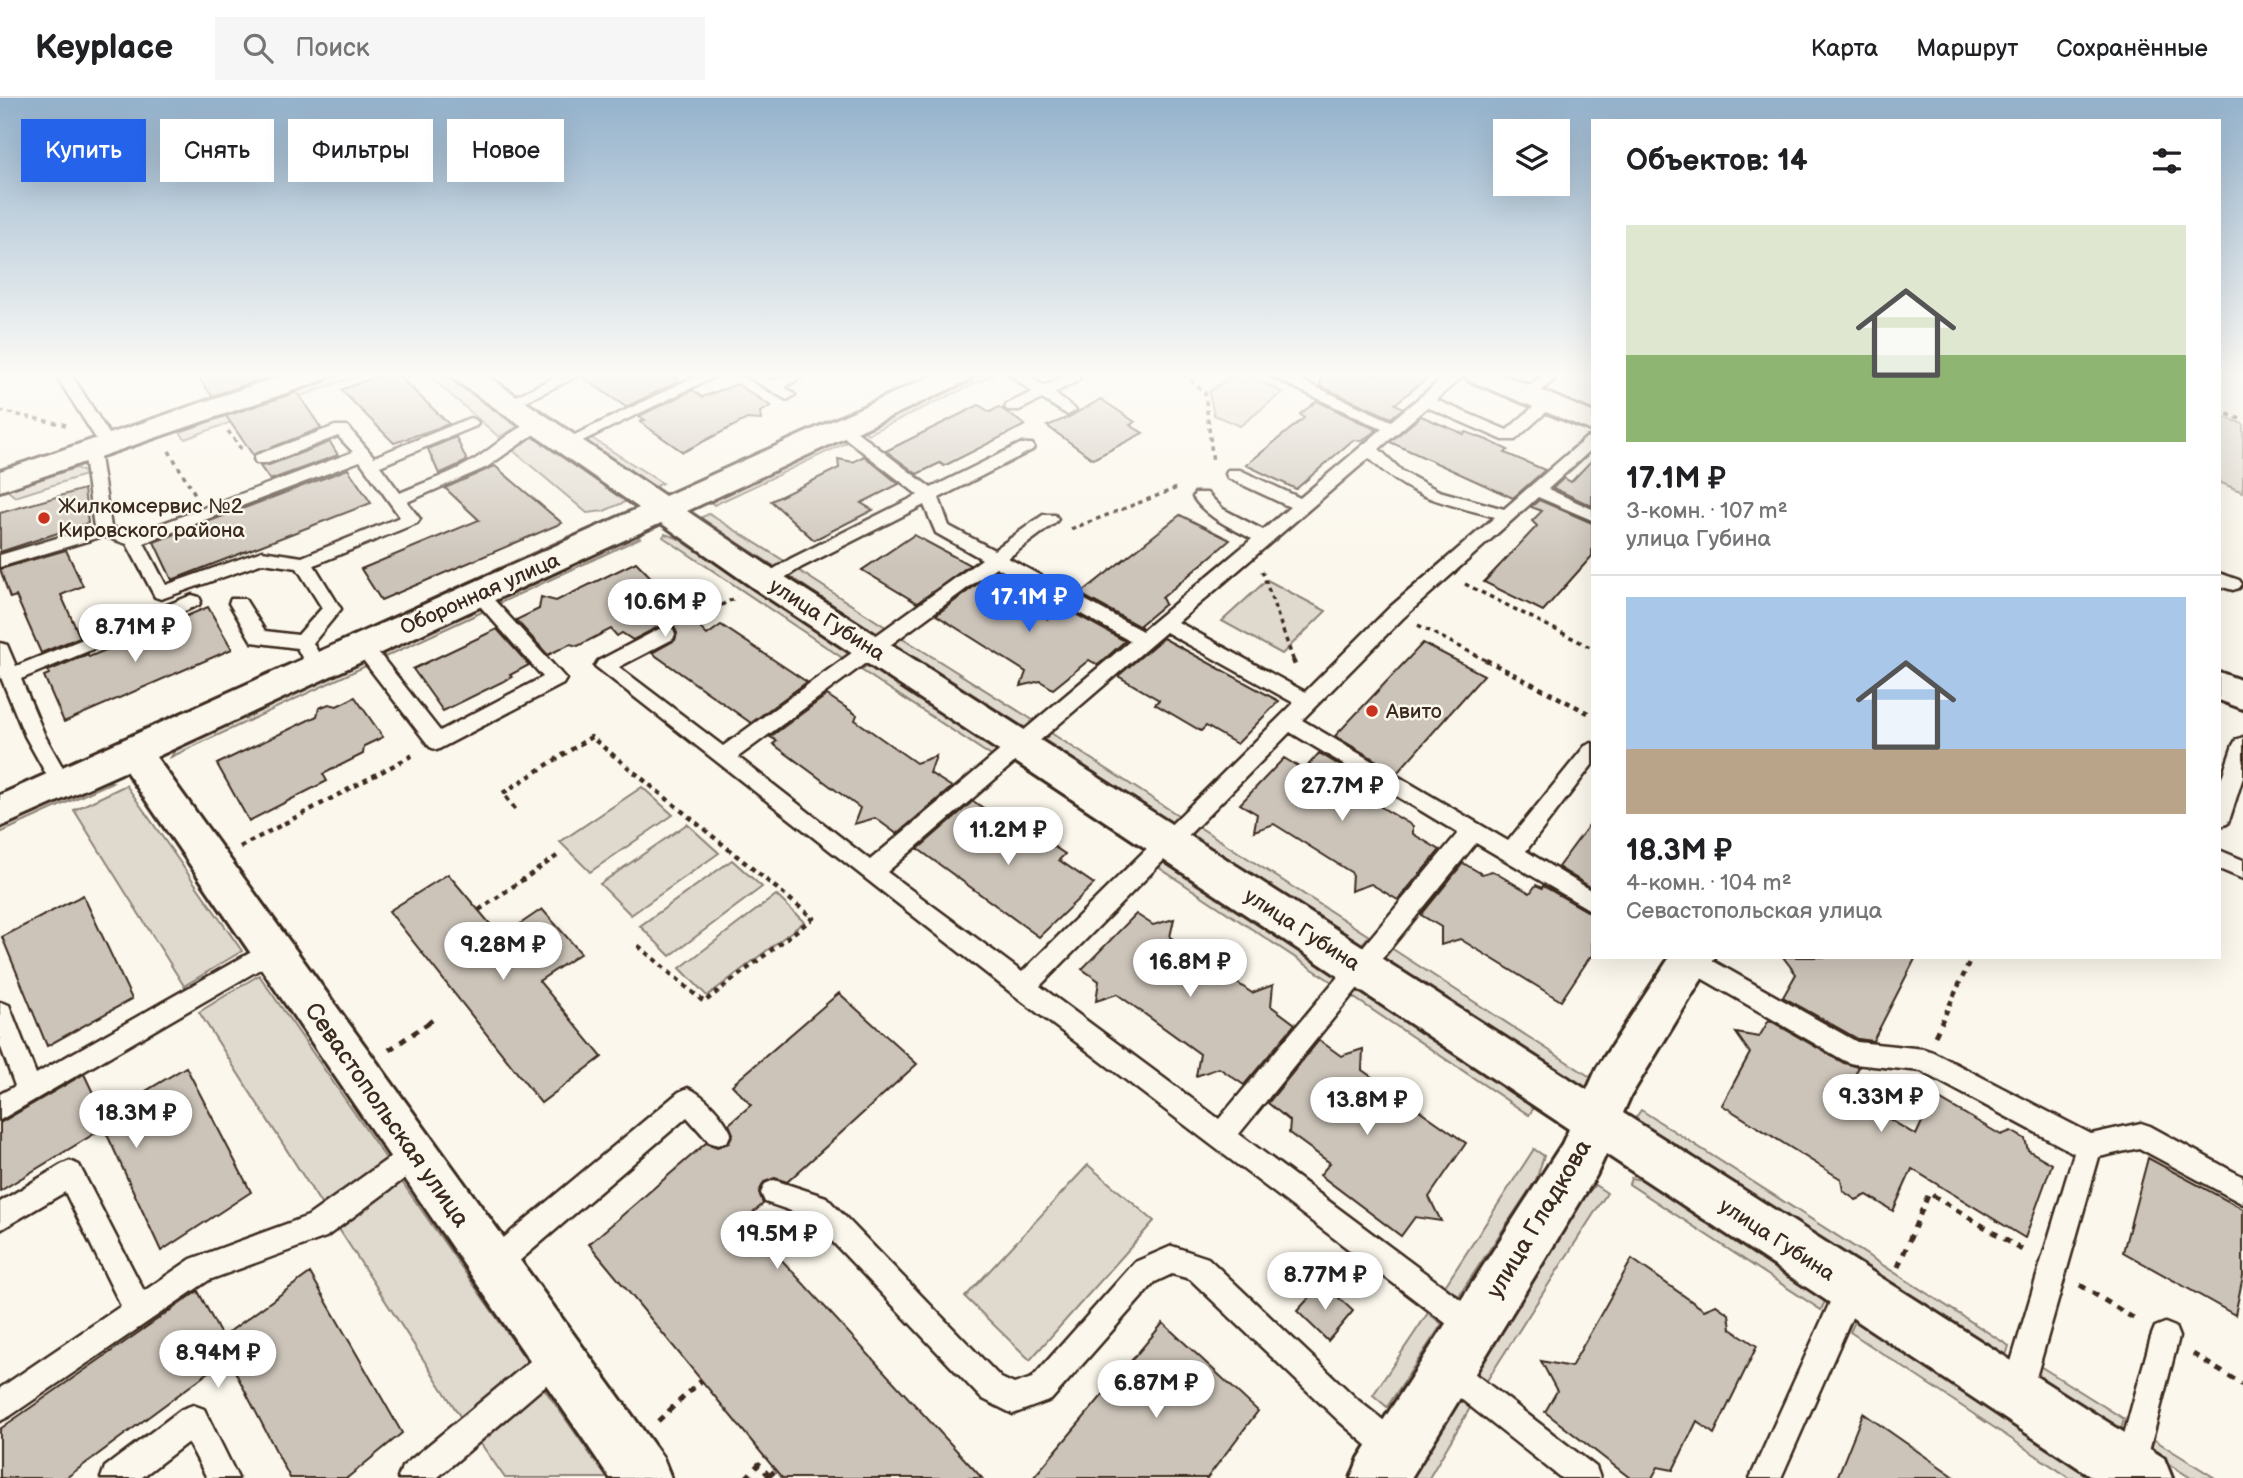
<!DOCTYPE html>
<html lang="ru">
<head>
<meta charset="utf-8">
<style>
  body { margin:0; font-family:"Balsamiq Sans",sans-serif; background:#f6f6f6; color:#202124; height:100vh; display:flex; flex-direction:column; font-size:26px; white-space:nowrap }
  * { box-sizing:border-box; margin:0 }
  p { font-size:23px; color:#757577 }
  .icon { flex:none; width:38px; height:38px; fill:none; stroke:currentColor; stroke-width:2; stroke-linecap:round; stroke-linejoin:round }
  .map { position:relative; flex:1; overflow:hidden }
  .sheet { position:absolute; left:1591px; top:21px; width:630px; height:840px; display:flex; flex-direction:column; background:#fff; border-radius:0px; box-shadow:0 7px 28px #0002 }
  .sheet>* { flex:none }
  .banner { position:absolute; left:21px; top:21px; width:665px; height:63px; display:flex; gap:14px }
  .tools { position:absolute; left:1493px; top:21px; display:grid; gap:14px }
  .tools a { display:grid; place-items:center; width:77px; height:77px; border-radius:0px; background:#fff; box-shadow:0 7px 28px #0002; font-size:35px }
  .price { position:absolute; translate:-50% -60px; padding:0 16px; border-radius:24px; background:#fff; color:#222; font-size:23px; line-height:46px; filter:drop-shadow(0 2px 4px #0008) }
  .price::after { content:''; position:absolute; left:50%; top:42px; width:21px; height:16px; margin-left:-10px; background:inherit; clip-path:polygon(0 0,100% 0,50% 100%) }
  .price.selected { background:#2563eb; color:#fff }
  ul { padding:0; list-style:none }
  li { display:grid; align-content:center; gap:14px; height:371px; padding:0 35px }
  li+li { border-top:2px solid #e0e0e0 }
  li span { display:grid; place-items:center; height:217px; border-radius:0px; color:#555 }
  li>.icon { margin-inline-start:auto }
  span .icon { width:126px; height:126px; fill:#fffc; stroke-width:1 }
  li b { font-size:30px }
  h2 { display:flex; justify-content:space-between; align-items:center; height:84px; padding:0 35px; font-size:30px }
  .tag { padding:0 24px; border-radius:0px; background:#fff; box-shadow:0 7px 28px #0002; font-size:24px; line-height:63px }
  .tag.selected { background:#2563eb; color:#fff }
  header { display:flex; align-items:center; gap:42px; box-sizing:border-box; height:98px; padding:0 35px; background:#fff; border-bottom:2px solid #e0e0e0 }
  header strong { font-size:33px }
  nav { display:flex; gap:38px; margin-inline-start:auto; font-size:24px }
  .search { width:490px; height:63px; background:#f6f6f6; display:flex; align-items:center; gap:18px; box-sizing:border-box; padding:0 24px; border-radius:0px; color:#757577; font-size:26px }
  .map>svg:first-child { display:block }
  .green { fill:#dfd9ce; stroke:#8d8276; stroke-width:2 }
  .building { fill:#ccc4b9; stroke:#3b2a1e; stroke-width:2 }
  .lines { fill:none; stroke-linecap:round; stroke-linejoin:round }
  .lane-casing { stroke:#3b2a1e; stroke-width:5 }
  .street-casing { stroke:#3b2a1e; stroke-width:6 }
  .path-far2 { stroke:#3b2a1e; stroke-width:3.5; stroke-dasharray:4.5 4.5; stroke-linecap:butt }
  .path-far1 { stroke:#3b2a1e; stroke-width:4.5; stroke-dasharray:5 5; stroke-linecap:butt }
  .path { stroke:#3b2a1e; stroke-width:5; stroke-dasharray:7 7; stroke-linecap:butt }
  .lane { fill:#fbf7ec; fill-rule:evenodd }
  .street { fill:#fbf7ec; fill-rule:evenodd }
  .poi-dot { fill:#c8321e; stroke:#fbf7ec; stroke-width:2.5 }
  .labels { text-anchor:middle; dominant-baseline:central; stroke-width:5; stroke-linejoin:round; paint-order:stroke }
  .poi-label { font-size:21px; fill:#3b2a1e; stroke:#fbf7ec; text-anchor:start }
  .street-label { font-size:21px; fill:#3b2a1e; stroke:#fbf7ec }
  .near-street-label { font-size:24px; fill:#3b2a1e; stroke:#fbf7ec }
</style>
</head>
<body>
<header>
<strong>Keyplace</strong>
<div class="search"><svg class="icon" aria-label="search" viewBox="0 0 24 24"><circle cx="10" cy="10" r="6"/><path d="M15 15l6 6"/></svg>Поиск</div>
<nav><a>Карта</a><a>Маршрут</a><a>Сохранённые</a></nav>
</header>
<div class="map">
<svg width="2243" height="1380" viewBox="0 0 2243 1380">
  <rect width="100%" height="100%" fill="#fbf7ec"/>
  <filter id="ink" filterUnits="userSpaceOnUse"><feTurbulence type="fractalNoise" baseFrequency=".0143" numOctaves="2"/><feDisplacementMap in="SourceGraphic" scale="14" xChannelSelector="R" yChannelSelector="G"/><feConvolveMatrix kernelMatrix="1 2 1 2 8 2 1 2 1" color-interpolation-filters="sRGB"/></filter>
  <g filter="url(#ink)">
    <!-- green -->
    <g class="green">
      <path d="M343,276H361L185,341L180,334Z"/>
      <path d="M427,276H443L518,329L499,339Z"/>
      <path d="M977,276H995L868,336L861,331Z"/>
      <path d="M1235,276H1244L1283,294L1240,328L1214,317L1209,294Z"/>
      <path d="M2219,317L2243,326V394L2219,384Z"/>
      <path d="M533,339L627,403L604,413L587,415L510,350Z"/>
      <path d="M590,339L662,385L653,390L584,342Z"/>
      <path d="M840,340L846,345L714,407L708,401Z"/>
      <path d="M76,370L84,374L85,377L15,399L7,392Z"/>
      <path d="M709,416L786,464L777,470L700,420Z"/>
      <path d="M635,436L640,440L500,505L495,499Z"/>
      <path d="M665,436L677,440L851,555L844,561L663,439Z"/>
      <path d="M572,437L576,442L355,542L351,537Z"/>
      <path d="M798,472L887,530L878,536L789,478Z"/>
      <path d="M1267,482L1326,513L1282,556L1222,523Z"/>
      <path d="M477,507L482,514L385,559L381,552Z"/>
      <path d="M901,539L1036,624L1027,631L893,545Z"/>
      <path d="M360,561L366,568L171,659L177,649Z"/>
      <path d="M868,567L1003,656L996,661L861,572Z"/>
      <path d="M1051,635L1181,719L1173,726L1043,641Z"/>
      <path d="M103,683L112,684L0,735V726Z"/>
      <path d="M126,687L242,853L184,888L74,712Z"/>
      <path d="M642,689L673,717L590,774L560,744Z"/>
      <path d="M687,726L719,755L631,817L600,786Z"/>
      <path d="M1198,729H1199L1369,838L1362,846L1191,737Z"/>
      <path d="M732,762L762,789L670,858L640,828Z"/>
      <path d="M1164,762L1338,876L1332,884L1158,769Z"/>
      <path d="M776,797L804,824L707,898L680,870Z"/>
      <path d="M1388,848L1595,982L1588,993L1380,858Z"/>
      <path d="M259,877L387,1062L323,1109L199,914Z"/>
      <path d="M1357,889L1535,1008L1529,1017L1350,897Z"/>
      <path d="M1641,1012L2009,1248L2005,1261L1634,1022Z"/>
      <path d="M1534,1051L1544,1058L1536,1082L1458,1199L1445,1188Z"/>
      <path d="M1088,1067L1154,1123L1030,1262L965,1199Z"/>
      <path d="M1631,1080L1652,1084L1827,1199L1821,1212L1629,1086Z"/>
      <path d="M402,1084L531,1269L465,1326L339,1131Z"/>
      <path d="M1595,1087L1607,1095L1486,1284L1474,1274L1579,1105Z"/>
      <path d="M1428,1215L1442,1226L1387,1309L1373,1297Z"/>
      <path d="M1857,1219L2100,1380H2070L1850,1234Z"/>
      <path d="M2035,1265L2124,1321L2120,1335L2031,1278Z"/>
      <path d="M543,1289L607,1380H505L479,1343Z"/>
      <path d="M1457,1300L1470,1310L1429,1380H1409Z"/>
      <path d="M2153,1341L2215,1380H2191L2150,1354Z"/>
    </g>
    <!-- building -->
    <g class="building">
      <path d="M196,276H278L212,298Z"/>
      <path d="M383,276H397L449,326L394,345L341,292Z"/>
      <path d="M584,276H668L679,283L626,309L582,279Z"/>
      <path d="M1322,276H1432L1395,306L1403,310L1391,320L1320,288Z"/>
      <path d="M737,286L771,308L760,314L761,322L747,321L683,354L640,324L645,322L639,318L693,292L702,299Z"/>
      <path d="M297,294L321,330L253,357L226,318Z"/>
      <path d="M1101,301L1135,324L1130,327L1143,335L1093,361L1047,328L1069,319Z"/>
      <path d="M1317,303L1377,332L1361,343L1353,342L1296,391L1246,367L1304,320L1300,316Z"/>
      <path d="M979,307L990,314L999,309L1025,327L944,368L940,365L917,376L886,353Z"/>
      <path d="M1421,318L1464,336L1466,334L1487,342L1508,352L1505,355L1545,372L1513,400L1390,344Z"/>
      <path d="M456,339L467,363L439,376L428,351Z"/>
      <path d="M330,344L338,357L270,382L260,368L269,367Z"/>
      <path d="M864,358L899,386L861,405L873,412L814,442L771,403L839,370L838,361L853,364Z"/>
      <path d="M1592,362V408L1553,390L1564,380L1571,384Z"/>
      <path d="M495,368L562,425L381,502L361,471L479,422L445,390Z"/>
      <path d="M348,371L371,405L172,482L154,444Z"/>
      <path d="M84,391L88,425L0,454V415Z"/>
      <path d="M1539,402L1592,425V458L1543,513L1484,484L1537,428L1532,423L1542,413L1531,409Z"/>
      <path d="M1180,417L1230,442L1162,500L1165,506L1140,527L1142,530L1080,496Z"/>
      <path d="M914,437L970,467L917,505L862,472Z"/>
      <path d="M66,452L83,488L61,497L80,539L41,555L16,498L10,500L0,471Z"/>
      <path d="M636,464L707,537L721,527L807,584L751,625L652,555L675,542L677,535L674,529H658L633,542L622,535L617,538L611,531L578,548L570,546L548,557L516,522L539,511L541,499L556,503Z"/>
      <path d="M988,478L1016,495L1014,501L1048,521L1063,509L1125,543L1098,567L1089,562L1053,591L1040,583L1021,588L1026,574L936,517Z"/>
      <path d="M208,509L232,551L64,624L44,578L49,576L48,573L88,556L89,559Z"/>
      <path d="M497,531L529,567L510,577L512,579L443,613L413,571Z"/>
      <path d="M1163,540L1279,603L1237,646L1206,628L1201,633L1155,606L1159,602L1118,578Z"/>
      <path d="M1423,545L1484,577L1397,675L1335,638Z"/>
      <path d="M827,597L857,617L855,622L916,665L936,658L930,675L952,689L897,736L875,720L854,726L860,710L773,646L777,643L770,639Z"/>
      <path d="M355,599L383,639L364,648L363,656L323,676L327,683L249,723L217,666L317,618L319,610L329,606L337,608Z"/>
      <path d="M1319,655L1381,692L1371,703L1413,728V736L1440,752L1398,802L1371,786L1351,793L1352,775L1274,726L1254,733L1257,716L1240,706L1284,660L1304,672Z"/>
      <path d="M973,703L1013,730L1018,725L1065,756L1059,762L1094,786L1039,839L918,751Z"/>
      <path d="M1592,723V790L1558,769Z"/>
      <path d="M1463,765L1482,776L1492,773L1530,795L1536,787L1542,790L1543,788L1592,816V859H1590L1561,903L1460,841L1441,847V829L1421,817Z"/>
      <path d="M448,776L501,839L542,811L581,855L539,883L602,959L541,1005L389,813Z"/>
      <path d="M83,797L132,901L47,948L2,839Z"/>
      <path d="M1136,816L1153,827L1174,821L1170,839L1252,895L1273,887L1271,908L1295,926L1244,987L1219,970L1196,978L1200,956L1117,896L1096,903L1099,883L1082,871Z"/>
      <path d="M1783,859H1916L1873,943L1858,941L1783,899L1796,876Z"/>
      <path d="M839,895L917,966L787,1084L775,1080L764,1084L759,1094L763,1106L745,1122L982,1380H782L589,1146L706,1045L717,1049L729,1045L733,1036L729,1026L751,1007L732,987Z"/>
      <path d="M1769,922L1844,965L1859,969L1846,995L1916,1037L1934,998L2001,1037L2011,1033L2025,1041L2028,1052L2052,1066L2025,1140L1912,1071L1893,1113L1867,1097L1856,1102L1843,1093L1841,1081L1722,1007L1750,955L1736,935L1759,939Z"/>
      <path d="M1319,942L1341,958L1363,951L1362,972L1466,1045L1429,1099L1441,1123L1415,1119L1401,1138L1320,1077L1330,1065L1289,1035L1290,1023L1268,1005Z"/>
      <path d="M186,969L251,1094L161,1153L104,1030L0,1093V1025L84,976L104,1018Z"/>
      <path d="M2148,1060L2243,1111V1178L2235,1217L2123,1154Z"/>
      <path d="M1632,1161L1704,1212L1716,1207L1729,1216L1731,1231L1757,1248L1714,1336L1697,1323L1673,1372L1658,1369L1652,1380H1630L1545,1314L1557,1293L1541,1263L1571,1269Z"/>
      <path d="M310,1175L402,1335L347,1380H290L228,1260L66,1380H0V1331L198,1193L222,1239Z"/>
      <path d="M1323,1185L1353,1213L1328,1243L1297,1213Z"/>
      <path d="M1163,1225L1258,1313L1207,1380H1033Z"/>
      <path d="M1863,1315L1956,1380H1837Z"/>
    </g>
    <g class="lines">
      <!-- lane casing -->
      <g class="lane-casing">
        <g id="lane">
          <path d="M55,276H71L116,347L114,350H102Z"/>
          <path d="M561,276H582L514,309L508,311L500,306Z"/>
          <path d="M700,276H720L572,348L566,350L558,345Z"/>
          <path d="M743,276H762L773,283L786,276H806L785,289L795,297L787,302Z"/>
          <path d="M1009,276H1027L1044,288L1067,277H1077L1080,280L1077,283L1054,295L1076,312L1068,317L1042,301L1019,312H1007L1005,309L1007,306L1032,294Z"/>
          <path d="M1266,276H1287L1391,323L1448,276H1465L1436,302L1507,332L1541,302H1553L1555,305L1553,308L1515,342H1503L1427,309L1379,351L1403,374L1439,393L1504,411L1586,340L1592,338V351L1548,391L1592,411V422L1538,399L1403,520L1302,622L1508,743L1585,648L1592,645V667L1526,753L1592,793V813L1476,745L1239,1036L1484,1219L1488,1229L1484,1239L1474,1243L1464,1239L1014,897L595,568L598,563L659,531H673L675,536L673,541L619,569L723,648L982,461L936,435L924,407L802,469L773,487H761L758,483L761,479L790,461L918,397L836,333L834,330L842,325L848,327L931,390L1020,346H1032L1034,349L1032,352L939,400L949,428L994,452L1043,417H1055L1058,421L1055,425L1008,460L1142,533L1252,441C1230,429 1207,420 1193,399L1195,395H1207L1223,411L1263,432L1290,409L1228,380L1226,376L1228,372H1240L1300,400L1382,331ZM1369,360C1410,400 1441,404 1495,419L1389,510L1305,594L1178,524ZM996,469L1130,543L870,762L738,659ZM1166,534L1294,605L1022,874L887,774ZM1290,634L1458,735L1219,1021L1040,888Z"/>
          <path d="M1543,276H1560L1534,300H1522L1520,297L1522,294Z"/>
          <path d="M470,320L476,322L478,325L476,328L380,368L400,395C425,384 454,375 477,360C497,347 515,328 539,322L547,327L487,369L407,404L420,421L417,425L314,467L341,511L313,545L327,570L324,575H310L297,550L252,544L229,505L231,501H245L265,533L298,537L322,510L297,470L263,465L161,501L155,499L127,446L103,438L0,469V457L94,429L83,353L85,350H97L99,353L111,429L134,436L353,354L338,338L268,365H256L254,361L256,357L335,328H347L374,359ZM360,363L400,419L302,459L262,453L166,487L144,445Z"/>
          <path d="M2219,475L2239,482L2242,486L2239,490L2233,492L2219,488Z"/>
          <path d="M479,490L485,492L566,581L563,586L437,652L430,649L353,549L356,544H370L440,633L543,579L473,500L470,496L473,492Z"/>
          <path d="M192,497L199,499L201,503L199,507L21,581L45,638L72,686L69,692L62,694L55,692L25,638L0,577V545L7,547L16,568Z"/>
          <path d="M2243,639V679L2230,720L2227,726L2219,728V688L2233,647L2236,642Z"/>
          <path d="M2219,752L2243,762V781L2219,771Z"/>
          <path d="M271,843L279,846L283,853L279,860L0,1022V996L15,988L0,947V904L9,907L36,976Z"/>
          <path d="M1673,859H1706L1857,944L1924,951L1933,954L2091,1036L2141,1025L2150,1028L2243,1079V1106L2139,1050L2099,1059L2031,1297L2026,1307L2016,1312L2006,1307L2001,1297L2074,1055L1921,973L1854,966L1845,963L1677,866Z"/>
          <path d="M688,990C705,997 724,1019 731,1035L727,1044L718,1047L709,1044L687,1019L503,1177L493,1181L483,1177L479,1167L483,1157L679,994Z"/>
          <path d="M415,1044L424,1048L428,1057L424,1066L326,1139L209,1182L10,1318L0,1323V1290L121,1208L65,1094L0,1132V1104L61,1067L70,1063L79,1067L144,1193L191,1161L308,1118L406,1048Z"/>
          <path d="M774,1082L826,1099L1001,1280L1014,1286L1032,1280L1135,1164L1172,1148L1208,1160L1359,1303L1407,1341L1411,1352L1407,1363L1396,1367L1385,1363L1339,1323L1190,1181L1172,1176L1155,1184L1051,1302L1013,1316L981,1300L809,1119L765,1104L761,1095L765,1086Z"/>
          <path d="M1851,1176L1861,1180L1865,1190L1781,1380H1750L1841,1180Z"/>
          <path d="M2165,1225L2175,1229L2179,1239L2142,1380H2112L2151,1239L2155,1229Z"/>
          <path d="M557,1245L567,1249L571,1259L567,1269L437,1380H398L402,1369L547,1249Z"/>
          <path d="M1447,1257L1457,1262L1596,1369L1600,1380H1561L1437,1282L1432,1272L1437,1262Z"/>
          <path d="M193,1307L204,1311L238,1380H207L188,1344L141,1380H101L105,1369L182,1311Z"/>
        </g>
      </g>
      <!-- street casing -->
      <g class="street-casing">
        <g id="street">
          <path d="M286,276H328L324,282L0,393V373Z"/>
          <path d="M451,276H484L665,398L936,276H973L969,282L687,413L779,475L1587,992L1597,970L1670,859H1715L1630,999L1623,1015L2164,1360L2172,1380H2094L1606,1056L1596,1078L1411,1380H1351L1359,1360L1562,1046L1569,1031L755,491L661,425L156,659L663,1360L671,1380H610L126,673L0,729V697L639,410L455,282Z"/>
          <path d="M1464,276H1502L1592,314V333L1468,282Z"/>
          <path d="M2219,574L2243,583V611L2219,602Z"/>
        </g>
      </g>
      <!-- path-far2 -->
      <g class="path-far2">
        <path d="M1184,276L1205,295L1213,365"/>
        <path d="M0,313L66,327"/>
        <path d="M2219,313L2243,322"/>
        <path d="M228,333L241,351"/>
        <path d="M169,353L195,396"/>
        <path d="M1071,431L1177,390"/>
        <path d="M1262,473L1294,564"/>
        <path d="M1465,486L1592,550"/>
        <path d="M689,524L737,499"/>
        <path d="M1418,527L1489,564"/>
      </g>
      <!-- path-far1 -->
      <g class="path-far1">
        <path d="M1293,562L1295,567"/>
        <path d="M1486,562L1592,617"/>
        <path d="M515,711L503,695L591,639L813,820L704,904L635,845"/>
        <path d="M240,749L415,656"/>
        <path d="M479,812L557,758"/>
        <path d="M428,925L434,921"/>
        <path d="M1941,925L1972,859"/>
      </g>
      <!-- path -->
      <g class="path">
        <path d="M1935,938L1942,924"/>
        <path d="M389,952L430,924"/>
        <path d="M1898,1169L1929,1095L2027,1155"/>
        <path d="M2080,1187L2138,1223"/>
        <path d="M2193,1256L2243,1287"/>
        <path d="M658,1323L702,1282"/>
        <path d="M769,1378L776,1372"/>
        <path d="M746,1380L759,1366L771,1380"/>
      </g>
      <!-- lane -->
      <use href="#lane" class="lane"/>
      <!-- street -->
      <use href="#street" class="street"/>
    </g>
  </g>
  <!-- sky -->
  <linearGradient id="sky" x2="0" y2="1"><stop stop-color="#94b2cc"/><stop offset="0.59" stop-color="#fdfbf6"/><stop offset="1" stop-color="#fdfbf6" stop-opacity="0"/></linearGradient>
  <rect width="2243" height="469" fill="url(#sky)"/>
  <!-- markers -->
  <g class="poi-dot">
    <circle cx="44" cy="420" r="7"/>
    <circle cx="1372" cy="613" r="7"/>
  </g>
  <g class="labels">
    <!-- poi labels -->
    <g class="poi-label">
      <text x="58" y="408">Жилкомсервис №2<tspan x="58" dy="24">Кировского района</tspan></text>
      <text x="1386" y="613">Авито</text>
    </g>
    <!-- street labels -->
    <g class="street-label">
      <text transform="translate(480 496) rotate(-24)">Оборонная улица</text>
      <text transform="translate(827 522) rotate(33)">улица Губина</text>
      <text transform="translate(1302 832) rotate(33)">улица Губина</text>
      <text transform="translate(1777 1142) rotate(33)">улица Губина</text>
    </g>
    <!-- near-street labels -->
    <g class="near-street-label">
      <text transform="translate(387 1017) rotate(55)">Севастопольская улица</text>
      <text transform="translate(1539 1121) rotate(-59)">улица Гладкова</text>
    </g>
  </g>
</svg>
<div class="tools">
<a><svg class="icon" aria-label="layers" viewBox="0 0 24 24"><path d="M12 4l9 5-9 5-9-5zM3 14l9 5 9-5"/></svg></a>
</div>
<b class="price selected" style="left:1029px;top:536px">17.1M ₽</b>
<b class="price" style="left:665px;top:541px">10.6M ₽</b>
<b class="price" style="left:135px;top:566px">8.71M ₽</b>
<b class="price" style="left:1342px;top:725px">27.7M ₽</b>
<b class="price" style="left:1008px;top:769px">11.2M ₽</b>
<b class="price" style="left:503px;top:884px">9.28M ₽</b>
<b class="price" style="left:1190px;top:901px">16.8M ₽</b>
<b class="price" style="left:1881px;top:1036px">9.33M ₽</b>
<b class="price" style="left:1367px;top:1039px">13.8M ₽</b>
<b class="price" style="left:136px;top:1052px">18.3M ₽</b>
<b class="price" style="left:777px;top:1173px">19.5M ₽</b>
<b class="price" style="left:1325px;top:1214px">8.77M ₽</b>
<b class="price" style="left:218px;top:1292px">8.94M ₽</b>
<b class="price" style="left:1156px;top:1322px">6.87M ₽</b>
<div class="banner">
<a class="tag selected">Купить</a>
<a class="tag">Снять</a>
<a class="tag">Фильтры</a>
<a class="tag">Новое</a>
</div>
<section class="sheet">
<h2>Объектов: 14<svg class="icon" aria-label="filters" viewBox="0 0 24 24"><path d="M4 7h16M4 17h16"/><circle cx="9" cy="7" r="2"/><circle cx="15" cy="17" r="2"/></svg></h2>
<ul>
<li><span style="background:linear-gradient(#dfe7d0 60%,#8fb573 0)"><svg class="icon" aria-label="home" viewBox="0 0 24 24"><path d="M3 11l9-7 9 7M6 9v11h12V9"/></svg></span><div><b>17.1M ₽</b><p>3-комн. · 107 m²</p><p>улица Губина</p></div></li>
<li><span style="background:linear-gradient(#a9c7e8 70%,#b9a48a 0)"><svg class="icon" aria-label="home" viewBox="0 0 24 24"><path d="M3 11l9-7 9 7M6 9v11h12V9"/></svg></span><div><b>18.3M ₽</b><p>4-комн. · 104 m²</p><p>Севастопольская улица</p></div></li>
</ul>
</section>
</div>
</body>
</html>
